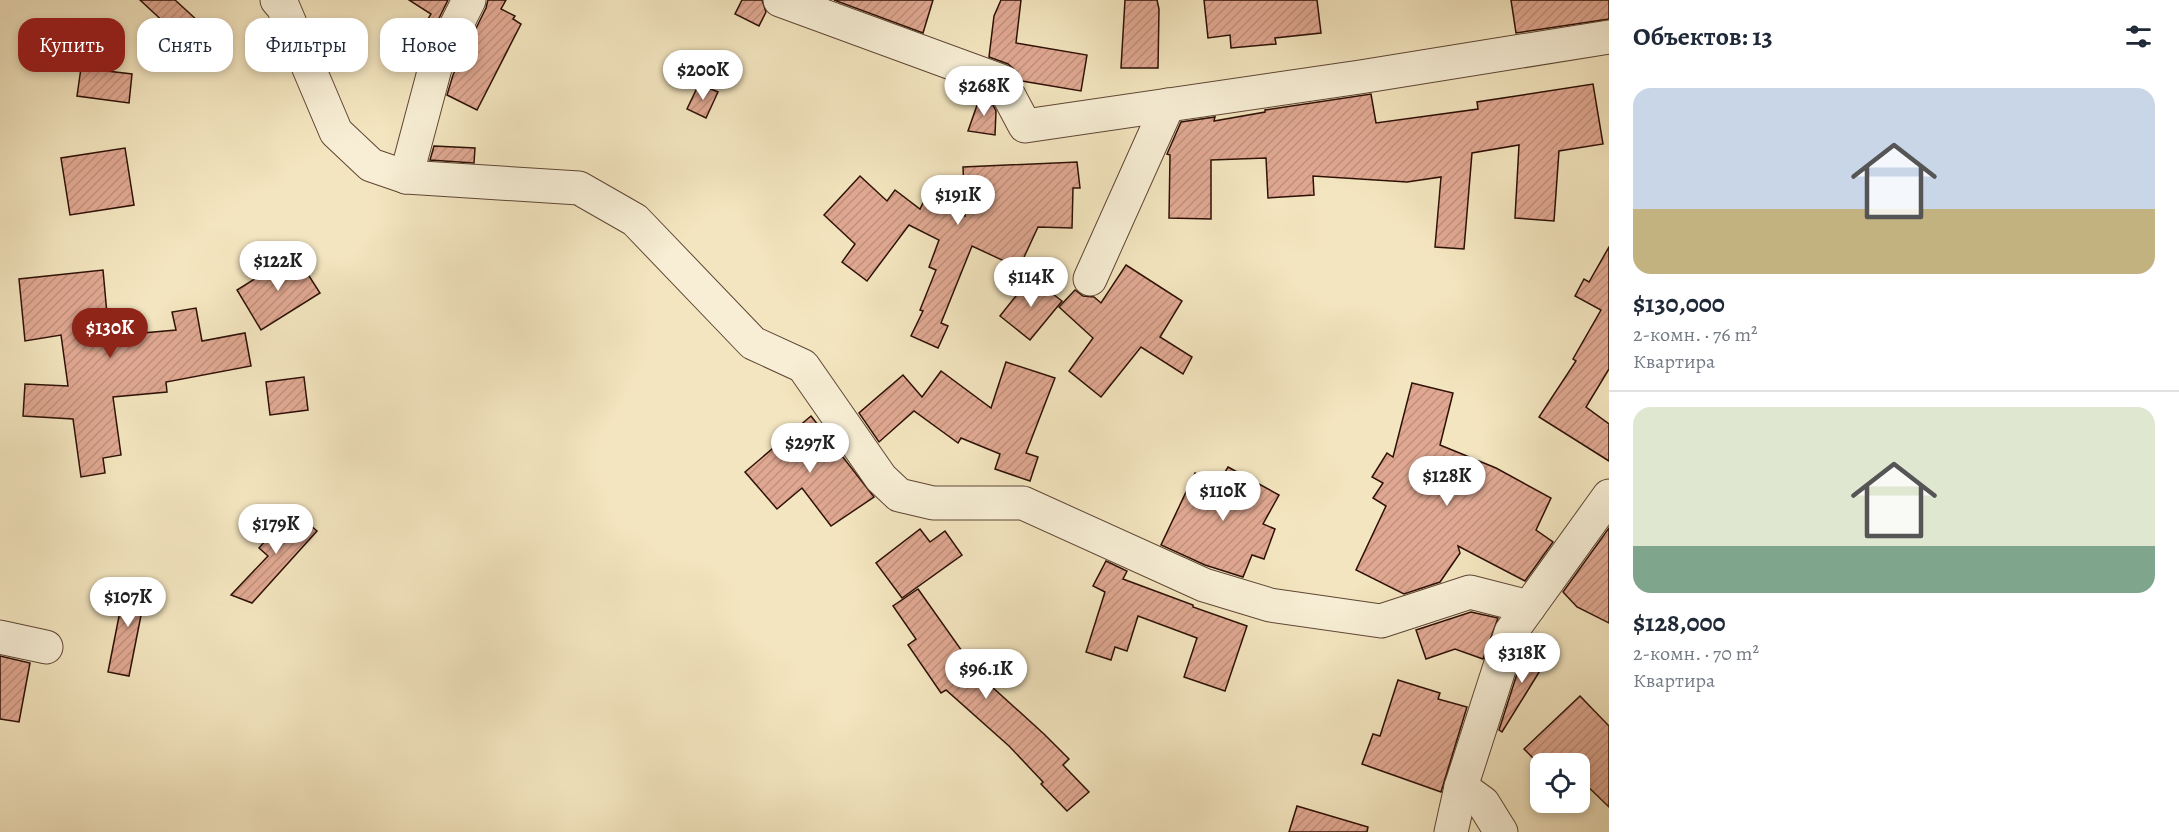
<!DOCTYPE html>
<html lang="ru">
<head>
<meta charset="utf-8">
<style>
  body { margin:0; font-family:Alegreya,serif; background:#f6f6f7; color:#1f2937; height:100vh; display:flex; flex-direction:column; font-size:22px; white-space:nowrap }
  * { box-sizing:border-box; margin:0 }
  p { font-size:20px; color:#747a83 }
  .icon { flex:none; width:33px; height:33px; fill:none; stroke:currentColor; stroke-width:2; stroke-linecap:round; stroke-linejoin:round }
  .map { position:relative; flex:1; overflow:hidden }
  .panel { display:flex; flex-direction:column; background:#fff; width:570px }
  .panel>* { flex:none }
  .top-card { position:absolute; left:18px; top:18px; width:570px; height:54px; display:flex; gap:12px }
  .controls { position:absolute; left:1530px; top:753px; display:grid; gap:12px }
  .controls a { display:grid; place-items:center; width:60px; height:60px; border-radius:12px; background:#fff; box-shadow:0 3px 9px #0003; font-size:30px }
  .price { position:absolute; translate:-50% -51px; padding:0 14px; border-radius:21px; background:#fff; color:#222; font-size:20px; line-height:39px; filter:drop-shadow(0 2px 3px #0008) }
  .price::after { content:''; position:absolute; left:50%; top:36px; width:18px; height:14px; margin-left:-9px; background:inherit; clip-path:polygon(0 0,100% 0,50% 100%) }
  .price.active { background:#8f2418; color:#fff }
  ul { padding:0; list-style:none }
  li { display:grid; align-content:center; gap:12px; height:318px; padding:0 24px }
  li+li { border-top:2px solid #e0e1e3 }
  li span { display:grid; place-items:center; height:186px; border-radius:18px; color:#555 }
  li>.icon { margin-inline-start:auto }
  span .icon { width:108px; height:108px; fill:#fffc; stroke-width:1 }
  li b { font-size:26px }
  h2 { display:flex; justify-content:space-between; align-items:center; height:72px; padding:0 24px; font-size:26px }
  .chip { padding:0 21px; border-radius:18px; background:#fff; box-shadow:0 3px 9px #0003; font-size:21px; line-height:54px }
  .chip.active { background:#8f2418; color:#fff }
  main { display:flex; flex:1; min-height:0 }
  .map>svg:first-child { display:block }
  .building { fill:url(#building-hatch); stroke:#2e1106; stroke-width:1.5 }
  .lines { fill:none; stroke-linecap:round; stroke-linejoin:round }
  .minor-casing { stroke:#5f4634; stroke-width:35 }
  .minor { stroke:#f7eed5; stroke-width:33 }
</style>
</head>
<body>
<main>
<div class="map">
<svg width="1609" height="832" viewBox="0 0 1609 832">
  <defs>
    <pattern id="building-hatch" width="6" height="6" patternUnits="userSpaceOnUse" patternTransform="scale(1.5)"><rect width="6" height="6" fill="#e0a892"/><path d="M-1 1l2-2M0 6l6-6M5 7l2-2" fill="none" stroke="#c0907c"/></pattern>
  </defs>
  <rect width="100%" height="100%" fill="#f3e5bf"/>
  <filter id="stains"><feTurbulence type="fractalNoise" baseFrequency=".00333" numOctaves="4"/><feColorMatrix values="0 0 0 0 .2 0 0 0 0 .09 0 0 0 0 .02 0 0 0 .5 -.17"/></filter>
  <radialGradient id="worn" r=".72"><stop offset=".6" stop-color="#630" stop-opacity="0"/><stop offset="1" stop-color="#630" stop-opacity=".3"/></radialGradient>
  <!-- building -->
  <g class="building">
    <path d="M140,0H175L198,21L182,39Z"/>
    <path d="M409,0H448L417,63L406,56L431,14Z"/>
    <path d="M488,0H506L501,9L515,16L513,19L521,24L477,110L447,95L453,75L486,8Z"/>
    <path d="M742,0H762L766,12L759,26L735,14Z"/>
    <path d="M834,0H933L923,33Z"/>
    <path d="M1001,0H1021L1016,43L1087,55L1081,91L1022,81L1017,72L1008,64L989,57L994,16Z"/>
    <path d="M1125,0H1157L1159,9L1158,68H1121Z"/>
    <path d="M1204,0H1317L1321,33L1275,38L1276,44L1231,48L1230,35L1208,38Z"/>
    <path d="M1511,0H1609V19L1516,33Z"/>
    <path d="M81,68L132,74L129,103L77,96Z"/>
    <path d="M699,84L718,92L706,118L687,109Z"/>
    <path d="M1593,84L1603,144L1559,151L1554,221L1515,218L1519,145L1472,153L1464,249L1435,247L1441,177L1407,182L1313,176L1314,195L1268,198L1266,158L1211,160V219L1169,218L1170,155L1167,154L1181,122L1215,117L1214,121L1265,112V110L1371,94L1376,123L1478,109L1477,102Z"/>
    <path d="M981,94L988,96L996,111L995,135L968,131Z"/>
    <path d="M434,146L475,148L474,163L430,160Z"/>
    <path d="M125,148L134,205L70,215L61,158Z"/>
    <path d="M1077,162L1080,188H1073L1072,228L1038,227L1019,268L972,246L941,323L948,326L938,348L911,336L923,311L920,310L936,270L929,267L939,240L909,225L867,281L842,262L855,244L824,215L860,176L887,201L895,190L920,209L926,197L965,216L963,167Z"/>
    <path d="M1609,247V369L1586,407L1609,424V461L1539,417L1576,361L1573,359L1601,310L1575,296L1584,279L1589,282Z"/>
    <path d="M295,254L320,293L261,330L237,290Z"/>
    <path d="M1126,265L1182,301L1160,337L1192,357L1183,374L1141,347L1101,397L1069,371L1093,338L1059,307L1075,290L1083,296L1094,297L1101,303Z"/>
    <path d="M103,270L109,336L176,330L172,312L196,308L202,341L245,333L251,366L166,382L167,392L113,397L121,455L103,458L105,473L81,477L73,419L23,416L25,384L68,386L61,335L25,341L19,279Z"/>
    <path d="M1031,277L1062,301L1030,340L1000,316Z"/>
    <path d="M1006,362L1055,378L1026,453L1038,457L1030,481L995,469L1000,454L961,438L958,443L914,411L879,442L859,413L903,375L922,397L941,371L991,408Z"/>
    <path d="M304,377L308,410L270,415L266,382Z"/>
    <path d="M1412,383L1453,393L1440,445L1496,468L1551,498L1536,530L1553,542L1525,581L1458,546L1460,553L1440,582L1404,594L1356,570L1386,506L1373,498L1383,483L1372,477L1387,453L1393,457Z"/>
    <path d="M811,416L874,497L831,526L802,488L777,509L745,472Z"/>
    <path d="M1228,467L1279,495L1263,524L1275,529L1264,559L1252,555L1243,577L1205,565L1161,545L1195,473L1218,484Z"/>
    <path d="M293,510L317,531L252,603L231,595L268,556L259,548Z"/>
    <path d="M1609,528V623L1577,607L1563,592Z"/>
    <path d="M920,529L930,542L945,531L962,555L902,598L876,563Z"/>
    <path d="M1106,561L1127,571L1123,579L1193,605V607L1247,626L1225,691L1184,677L1197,638L1138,616L1127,651L1115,647L1111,660L1086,652L1105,592L1093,586Z"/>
    <path d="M126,581L147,585L129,676L108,672Z"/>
    <path d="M918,589L962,651L957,655L1044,734L1069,759L1063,765L1089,792L1067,811L1041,784L1043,782L1009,746L946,690L941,693L908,645L916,639L893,606Z"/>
    <path d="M1471,612L1498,618L1483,659L1455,649L1426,659L1416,630Z"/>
    <path d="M1525,649L1546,661L1502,732L1499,730Z"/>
    <path d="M0,656L30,663L19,722L0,719Z"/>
    <path d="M1398,680L1440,693L1438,699L1467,707L1441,792L1362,764L1373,734L1380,736Z"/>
    <path d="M1580,696L1609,726V807L1580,779V764H1539L1524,749Z"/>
    <path d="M1297,806L1368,827L1367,832H1289Z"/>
  </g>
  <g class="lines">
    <!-- minor casing -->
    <g class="minor-casing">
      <g id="minor">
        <path d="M277,0L283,7L336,132L371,165L406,177L579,188L635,220L753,343L803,366L881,478L899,495L933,503H1023L1204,585L1270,605L1381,621L1470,592L1529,607"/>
        <path d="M780,0L1001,81L1025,126L1360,77L1609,37"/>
        <path d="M406,177L435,68L469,0"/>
        <path d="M1090,279L1168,105"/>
        <path d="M0,637L46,647"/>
        <path d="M1461,787L1483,803L1501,832"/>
        <path d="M1451,832L1461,787L1511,632L1609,496"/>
      </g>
    </g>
    <!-- minor -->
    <use href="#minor" class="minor"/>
  </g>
  <rect width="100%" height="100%" filter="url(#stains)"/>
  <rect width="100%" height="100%" fill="url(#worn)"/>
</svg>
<div class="controls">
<a><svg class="icon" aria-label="locate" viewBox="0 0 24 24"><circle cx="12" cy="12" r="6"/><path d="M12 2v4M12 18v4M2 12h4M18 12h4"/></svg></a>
</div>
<b class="price" style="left:703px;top:101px">$200K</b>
<b class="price" style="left:984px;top:117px">$268K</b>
<b class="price" style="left:958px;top:226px">$191K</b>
<b class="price" style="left:278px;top:292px">$122K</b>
<b class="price" style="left:1031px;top:308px">$114K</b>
<b class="price active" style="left:110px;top:359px">$130K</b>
<b class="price" style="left:810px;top:474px">$297K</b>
<b class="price" style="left:1447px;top:507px">$128K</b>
<b class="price" style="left:1223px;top:522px">$110K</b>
<b class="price" style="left:276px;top:555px">$179K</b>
<b class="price" style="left:128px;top:628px">$107K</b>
<b class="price" style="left:1522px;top:684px">$318K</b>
<b class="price" style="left:986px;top:700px">$96.1K</b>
<div class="top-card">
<a class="chip active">Купить</a>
<a class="chip">Снять</a>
<a class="chip">Фильтры</a>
<a class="chip">Новое</a>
</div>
</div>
<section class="panel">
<h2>Объектов: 13<svg class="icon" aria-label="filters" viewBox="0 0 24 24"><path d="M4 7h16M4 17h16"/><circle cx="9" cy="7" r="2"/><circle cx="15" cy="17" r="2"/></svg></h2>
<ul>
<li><span style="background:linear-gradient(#c9d6e8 65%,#c2b280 0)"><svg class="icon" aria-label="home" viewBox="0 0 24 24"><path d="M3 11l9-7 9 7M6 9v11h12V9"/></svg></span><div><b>$130,000</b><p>2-комн. · 76 m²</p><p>Квартира</p></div></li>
<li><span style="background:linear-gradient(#dfe7d0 75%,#7fa58c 0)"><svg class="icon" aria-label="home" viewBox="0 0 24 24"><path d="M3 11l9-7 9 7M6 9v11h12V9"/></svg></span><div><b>$128,000</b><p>2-комн. · 70 m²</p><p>Квартира</p></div></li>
</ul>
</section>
</main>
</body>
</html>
